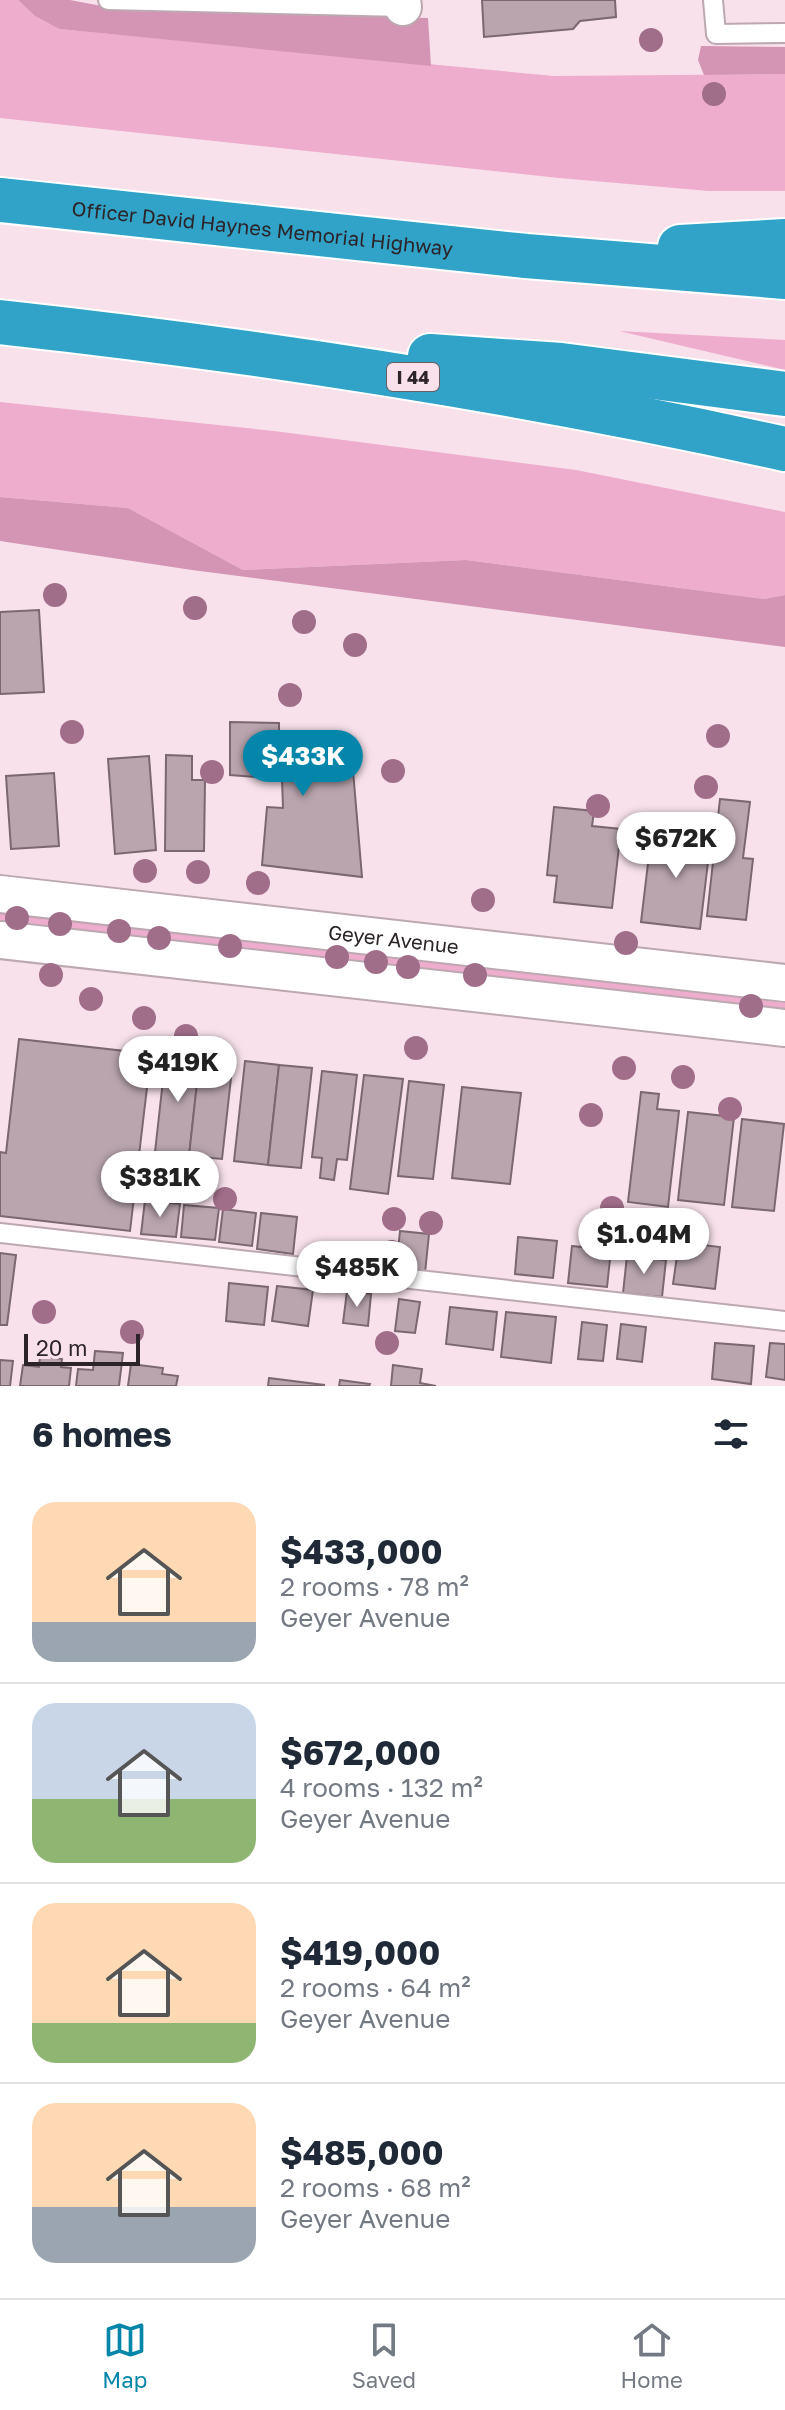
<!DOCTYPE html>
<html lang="en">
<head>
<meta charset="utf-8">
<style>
  body { margin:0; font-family:"Golos Text",sans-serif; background:#f2f2f3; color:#1f2937; height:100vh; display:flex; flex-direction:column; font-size:30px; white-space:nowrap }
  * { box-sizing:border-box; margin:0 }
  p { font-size:26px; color:#747a83 }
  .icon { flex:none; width:44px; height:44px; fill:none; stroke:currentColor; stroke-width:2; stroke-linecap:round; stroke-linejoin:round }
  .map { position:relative; height:1386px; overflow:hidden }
  .panel { display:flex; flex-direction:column; background:#fff; flex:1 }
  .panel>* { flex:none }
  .scale { position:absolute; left:24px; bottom:20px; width:116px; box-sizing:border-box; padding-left:8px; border:4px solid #2c2428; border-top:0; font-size:22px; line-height:28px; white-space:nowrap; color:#2c2428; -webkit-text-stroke:6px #f8e1eb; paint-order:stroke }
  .price { position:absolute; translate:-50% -68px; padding:0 18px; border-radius:28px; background:#fff; color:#222; font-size:26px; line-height:52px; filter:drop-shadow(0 2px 4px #0008) }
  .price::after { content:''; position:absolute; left:50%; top:48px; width:24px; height:18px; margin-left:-12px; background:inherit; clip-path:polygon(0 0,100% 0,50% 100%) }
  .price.on { background:#0386a9; color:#fff }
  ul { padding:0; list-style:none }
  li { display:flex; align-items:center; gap:24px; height:200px; padding:0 32px }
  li+li { border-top:2px solid #e0e1e3 }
  li span { display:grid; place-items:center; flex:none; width:224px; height:160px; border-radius:24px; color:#555 }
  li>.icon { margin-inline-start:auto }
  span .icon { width:96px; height:96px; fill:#fffc; stroke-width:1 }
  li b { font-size:34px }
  h2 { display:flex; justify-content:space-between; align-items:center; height:96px; padding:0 32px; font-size:34px }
  .dock { display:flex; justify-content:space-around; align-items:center; height:112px; border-top:2px solid #e0e1e3; background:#fff; font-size:22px; color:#747a83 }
  .dock a { display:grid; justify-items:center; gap:4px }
  .dock .on { color:#0386a9 }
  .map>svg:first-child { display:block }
  .green { fill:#eeadcc }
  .forest { fill:#d494b3 }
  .building { fill:#baa5af; stroke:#7a6770; stroke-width:2 }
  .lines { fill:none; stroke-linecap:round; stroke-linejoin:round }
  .lane-casing { stroke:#bda8b1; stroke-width:22 }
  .street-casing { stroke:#bda8b1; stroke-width:40 }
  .highway-casing { stroke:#fff; stroke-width:48 }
  .lane { stroke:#fff; stroke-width:18 }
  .street { stroke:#fff; stroke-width:36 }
  .highway { stroke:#31a3c8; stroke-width:44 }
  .tree { fill:#a16e8a }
  .labels { text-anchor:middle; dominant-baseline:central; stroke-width:7; stroke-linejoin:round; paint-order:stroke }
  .shield { fill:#f8e1eb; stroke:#695d62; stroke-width:2 }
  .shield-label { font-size:18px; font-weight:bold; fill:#2c2428 }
  .street-label { font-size:20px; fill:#2c2428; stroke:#f8e1eb }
</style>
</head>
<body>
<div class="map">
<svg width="785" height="1386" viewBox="0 0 785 1386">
  <rect width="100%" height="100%" fill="#f8e1eb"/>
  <!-- green -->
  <g class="green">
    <path d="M0,0H18L35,16L59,29L554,76L785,74V191H709L559,178L0,118Z"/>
    <path d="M619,331L785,340V370Z"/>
    <path d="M0,402L274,431L576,470L785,512V595L764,599L466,560L243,570L128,508L0,497Z"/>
    <path d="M0,911L785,1003V1013L0,922Z"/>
  </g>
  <!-- forest -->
  <g class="forest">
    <path d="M18,0H70L128,11L428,18L431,66L59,29L35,16Z"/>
    <path d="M701,46L785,47V74L704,75L698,60Z"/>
    <path d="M0,497L128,508L243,570L466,560L764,599L785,595V647L192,570L0,541Z"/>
  </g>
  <!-- building -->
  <g class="building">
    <path d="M482,0H615L616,17L580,21L573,29L484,37Z"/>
    <path d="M39,610L44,692L0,694V612Z"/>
    <path d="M230,722L279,723V742L350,735L362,877L262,865L267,807L283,808L282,779L230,775Z"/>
    <path d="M166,755L192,756V780H205L204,851H165Z"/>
    <path d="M149,756L156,850L115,854L108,759Z"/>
    <path d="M54,773L59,846L11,849L6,776Z"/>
    <path d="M720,799L750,802L743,858L753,859L746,920L707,916Z"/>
    <path d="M554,807L594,811L592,826L621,829L612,908L554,902L557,876L547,875Z"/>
    <path d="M652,830L711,837L700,929L641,922Z"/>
    <path d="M19,1039L151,1054L130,1231L0,1216V1152L6,1153Z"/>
    <path d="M166,1053L200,1056L189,1156L155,1152Z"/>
    <path d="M200,1056L233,1060L222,1159L189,1156Z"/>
    <path d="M245,1061L279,1065L268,1165L234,1161Z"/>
    <path d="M279,1065L312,1068L301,1168L268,1165Z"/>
    <path d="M322,1071L357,1075L347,1160L337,1159L334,1180L320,1178L322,1158L312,1157Z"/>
    <path d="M364,1075L403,1079L388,1194L350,1189Z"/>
    <path d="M409,1081L444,1085L433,1179L398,1176Z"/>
    <path d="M462,1087L521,1093L510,1184L452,1178Z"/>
    <path d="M641,1092L659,1094L657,1109L679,1111L668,1207L628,1202Z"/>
    <path d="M688,1112L734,1117L724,1205L678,1200Z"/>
    <path d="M742,1119L784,1124L774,1211L732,1207Z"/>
    <path d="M145,1200L180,1204L176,1237L141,1234Z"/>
    <path d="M184,1205L219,1208L215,1240L181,1237Z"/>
    <path d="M223,1209L256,1213L252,1246L219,1242Z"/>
    <path d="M261,1213L297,1217L293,1254L257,1249Z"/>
    <path d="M400,1231L429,1234L425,1273L396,1270Z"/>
    <path d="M518,1237L557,1241L553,1278L515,1274Z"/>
    <path d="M679,1242L720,1247L715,1289L673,1284Z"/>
    <path d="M572,1246L611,1250L607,1287L568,1283Z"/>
    <path d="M0,1253L16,1255L7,1325H0Z"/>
    <path d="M627,1256L666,1260L662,1297L623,1293Z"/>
    <path d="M229,1283L268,1287L264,1325L226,1321Z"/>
    <path d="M277,1286L313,1290L308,1326L272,1321Z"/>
    <path d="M347,1291L371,1294L368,1326L343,1323Z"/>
    <path d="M399,1299L420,1302L415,1333L395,1331Z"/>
    <path d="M450,1307L497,1312L493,1350L446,1344Z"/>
    <path d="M506,1312L556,1317L551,1363L501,1357Z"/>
    <path d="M582,1322L607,1325L603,1361L578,1359Z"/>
    <path d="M621,1324L646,1327L642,1362L617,1359Z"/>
    <path d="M715,1343L754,1346L751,1384L712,1379Z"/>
    <path d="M770,1343L785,1344V1380L766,1377Z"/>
    <path d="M95,1351L123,1353L119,1386H76L78,1369L93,1370Z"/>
    <path d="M40,1356L62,1359L61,1367L71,1368L69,1386H20L23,1365L39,1367Z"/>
    <path d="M0,1360L13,1361L10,1386H0Z"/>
    <path d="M131,1364L163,1368L162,1374L178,1376L176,1386H128Z"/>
    <path d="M393,1365L422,1369L420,1383L436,1386H391Z"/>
    <path d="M269,1378L324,1385V1386H268Z"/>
    <path d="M340,1380L370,1384L369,1386H339Z"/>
  </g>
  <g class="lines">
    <!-- lane casing -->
    <g class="lane-casing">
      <g id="lane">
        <path d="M108,0L403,7"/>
        <path d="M713,0L716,34L785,33"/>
        <path d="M0,1233L785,1321"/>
      </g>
    </g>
    <!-- street casing -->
    <g class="street-casing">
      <g id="street">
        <path d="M402,0L403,7"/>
        <path id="s1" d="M0,894L785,983"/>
        <path d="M0,940L785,1028"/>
      </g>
    </g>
    <!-- highway casing -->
    <g class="highway-casing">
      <g id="highway">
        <path id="s2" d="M0,200L526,256L785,277"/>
        <path d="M680,247L785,241"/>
        <path d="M0,322C264,351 526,392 785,449"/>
        <path d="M430,356L561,365L785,394"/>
      </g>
    </g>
    <!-- lane -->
    <use href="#lane" class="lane"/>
    <!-- street -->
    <use href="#street" class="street"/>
    <!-- highway -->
    <use href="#highway" class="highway"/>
  </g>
  <!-- trees -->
  <g class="tree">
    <circle cx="651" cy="40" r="12"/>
    <circle cx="714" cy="94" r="12"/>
    <circle cx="55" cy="595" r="12"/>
    <circle cx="195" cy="608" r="12"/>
    <circle cx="304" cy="622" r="12"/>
    <circle cx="355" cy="645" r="12"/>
    <circle cx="290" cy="695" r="12"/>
    <circle cx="72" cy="732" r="12"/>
    <circle cx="718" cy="736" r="12"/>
    <circle cx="393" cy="771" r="12"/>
    <circle cx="212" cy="772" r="12"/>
    <circle cx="706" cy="787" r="12"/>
    <circle cx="598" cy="806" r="12"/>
    <circle cx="145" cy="871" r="12"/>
    <circle cx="198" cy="872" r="12"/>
    <circle cx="258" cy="883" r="12"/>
    <circle cx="483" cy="900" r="12"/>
    <circle cx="17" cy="918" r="12"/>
    <circle cx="60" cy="924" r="12"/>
    <circle cx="119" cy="931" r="12"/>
    <circle cx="159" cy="938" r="12"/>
    <circle cx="626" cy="943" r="12"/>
    <circle cx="230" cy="946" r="12"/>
    <circle cx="337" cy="957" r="12"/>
    <circle cx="376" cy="962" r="12"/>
    <circle cx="408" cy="967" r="12"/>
    <circle cx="51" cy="975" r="12"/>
    <circle cx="475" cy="975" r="12"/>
    <circle cx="91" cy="999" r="12"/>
    <circle cx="751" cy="1006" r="12"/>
    <circle cx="144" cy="1018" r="12"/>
    <circle cx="186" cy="1036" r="12"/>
    <circle cx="416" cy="1048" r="12"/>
    <circle cx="624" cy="1068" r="12"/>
    <circle cx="683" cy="1077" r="12"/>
    <circle cx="730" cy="1109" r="12"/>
    <circle cx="591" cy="1115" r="12"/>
    <circle cx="225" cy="1199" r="12"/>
    <circle cx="612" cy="1208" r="12"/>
    <circle cx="394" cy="1219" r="12"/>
    <circle cx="431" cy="1223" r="12"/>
    <circle cx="648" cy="1240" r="12"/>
    <circle cx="392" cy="1252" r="12"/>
    <circle cx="44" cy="1312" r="12"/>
    <circle cx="132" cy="1332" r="12"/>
    <circle cx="387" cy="1343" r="12"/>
  </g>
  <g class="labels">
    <!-- shield labels -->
    <rect class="shield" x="387" y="363" width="52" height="28" rx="6"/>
    <g class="shield-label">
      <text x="413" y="377">I 44</text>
    </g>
    <!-- street labels -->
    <g class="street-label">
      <text stroke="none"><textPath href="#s2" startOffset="264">Officer David Haynes Memorial Highway</textPath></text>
      <text stroke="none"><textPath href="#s1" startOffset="396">Geyer Avenue</textPath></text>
    </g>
  </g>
</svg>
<div class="scale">20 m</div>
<b class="price on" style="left:303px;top:798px">$433K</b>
<b class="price" style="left:676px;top:880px">$672K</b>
<b class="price" style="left:178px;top:1104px">$419K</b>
<b class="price" style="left:160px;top:1219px">$381K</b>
<b class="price" style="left:644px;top:1276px">$1.04M</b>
<b class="price" style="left:357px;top:1309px">$485K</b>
</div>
<section class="panel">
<h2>6 homes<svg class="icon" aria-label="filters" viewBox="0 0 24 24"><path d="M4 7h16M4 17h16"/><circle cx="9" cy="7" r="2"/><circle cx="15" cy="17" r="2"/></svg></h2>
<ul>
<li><span style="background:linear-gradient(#ffd9b3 75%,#9aa5b1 0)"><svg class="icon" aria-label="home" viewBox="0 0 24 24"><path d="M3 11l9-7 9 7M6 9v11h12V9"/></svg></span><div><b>$433,000</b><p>2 rooms · 78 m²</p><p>Geyer Avenue</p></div></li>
<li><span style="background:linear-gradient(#c9d6e8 60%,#8fb573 0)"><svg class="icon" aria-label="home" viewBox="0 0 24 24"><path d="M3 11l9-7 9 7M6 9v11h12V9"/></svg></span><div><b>$672,000</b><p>4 rooms · 132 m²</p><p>Geyer Avenue</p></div></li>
<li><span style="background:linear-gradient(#ffd9b3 75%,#8fb573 0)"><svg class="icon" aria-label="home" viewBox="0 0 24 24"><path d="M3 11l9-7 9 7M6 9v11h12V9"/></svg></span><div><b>$419,000</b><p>2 rooms · 64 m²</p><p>Geyer Avenue</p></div></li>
<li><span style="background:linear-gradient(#ffd9b3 65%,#9aa5b1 0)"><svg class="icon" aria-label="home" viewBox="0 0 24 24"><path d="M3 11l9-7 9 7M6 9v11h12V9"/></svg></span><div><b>$485,000</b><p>2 rooms · 68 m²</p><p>Geyer Avenue</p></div></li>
</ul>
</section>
<nav class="dock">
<a class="on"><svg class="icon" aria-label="map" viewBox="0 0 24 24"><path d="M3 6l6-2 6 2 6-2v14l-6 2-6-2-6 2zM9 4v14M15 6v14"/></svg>Map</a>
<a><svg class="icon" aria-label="saved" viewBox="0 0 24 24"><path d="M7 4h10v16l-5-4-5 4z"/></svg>Saved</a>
<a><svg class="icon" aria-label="home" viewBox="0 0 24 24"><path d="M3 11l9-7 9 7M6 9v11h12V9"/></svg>Home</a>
</nav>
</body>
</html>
